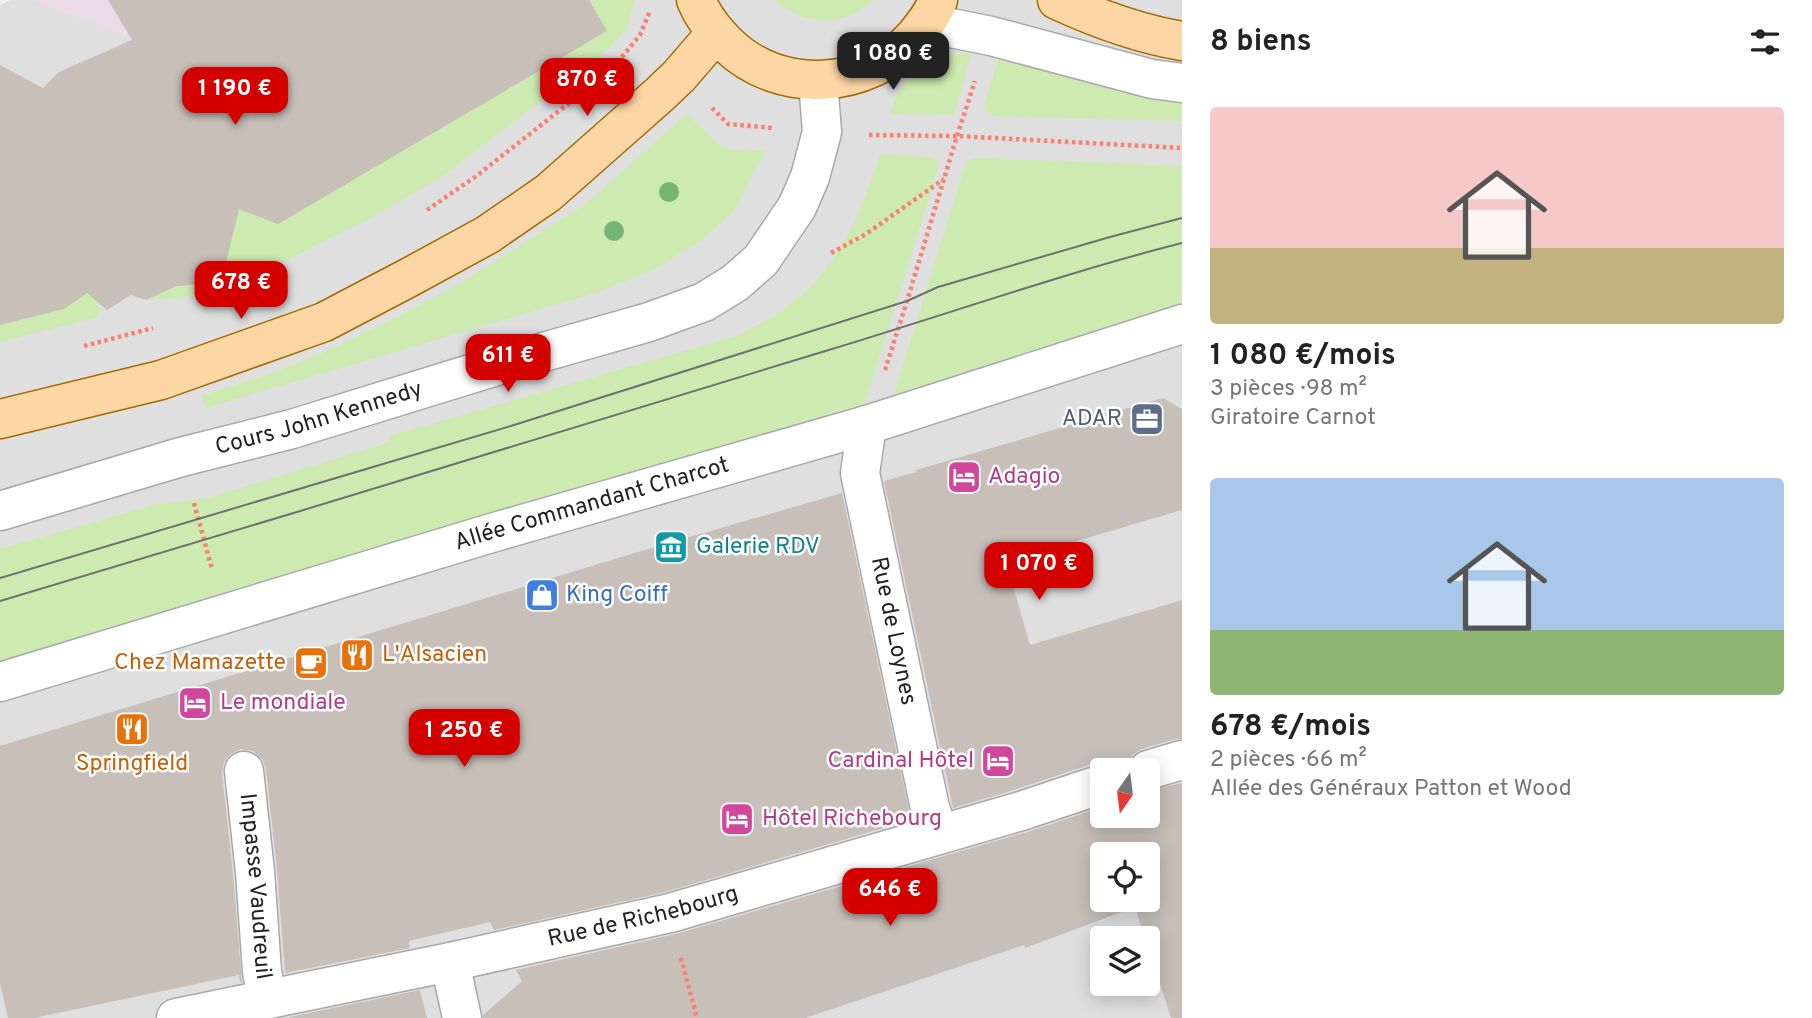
<!DOCTYPE html>
<html lang="fr">
<head>
<meta charset="utf-8">
<style>
  body { margin:0; font-family:Overpass,sans-serif; background:#f6f6f6; color:#222; height:100vh; display:flex; flex-direction:column; font-size:26px; white-space:nowrap }
  * { box-sizing:border-box; margin:0 }
  p { font-size:23px; color:#767676 }
  .icon { flex:none; width:38px; height:38px; fill:none; stroke:currentColor; stroke-width:2; stroke-linecap:round; stroke-linejoin:round }
  .map { position:relative; flex:1; overflow:hidden }
  .side { display:flex; flex-direction:column; background:#fff; width:630px }
  .side>* { flex:none }
  .needle { width:46px; rotate:194deg }
  .buttons { position:absolute; left:1090px; top:758px; display:grid; gap:14px }
  .buttons a { display:grid; place-items:center; width:70px; height:70px; border-radius:7px; background:#fff; box-shadow:0 4px 18px #0003; font-size:35px }
  .price { position:absolute; translate:-50% -60px; padding:0 16px; border-radius:14px; background:#d40000; color:#fff; font-size:23px; line-height:46px; filter:drop-shadow(0 2px 4px #0008) }
  .price::after { content:''; position:absolute; left:50%; top:42px; width:21px; height:16px; margin-left:-10px; background:inherit; clip-path:polygon(0 0,100% 0,50% 100%) }
  .price.on { background:#222; color:#fff }
  ul { padding:0; list-style:none }
  li { display:grid; align-content:center; gap:14px; height:371px; padding:0 28px }
  li span { display:grid; place-items:center; height:217px; border-radius:7px; color:#555 }
  li>.icon { margin-inline-start:auto }
  span .icon { width:126px; height:126px; fill:#fffc; stroke-width:1 }
  li b { font-size:30px }
  h2 { display:flex; justify-content:space-between; align-items:center; height:84px; padding:0 28px; font-size:30px }
  main { display:flex; flex:1; min-height:0 }
  .map>svg:first-child { display:block }
  .residential { fill:#e0dfdf; fill-rule:evenodd }
  .industrial { fill:#ebdbe8 }
  .grass { fill:#cdebb0 }
  .building { fill:#c7bfb8; fill-rule:evenodd }
  .lines { fill:none; stroke-linecap:round; stroke-linejoin:round }
  .minor-casing { stroke:#a9a9a9; stroke-width:41 }
  .major-casing { stroke:#a06b00; stroke-width:41 }
  .path { stroke:#fa8072; stroke-width:4.5; stroke-dasharray:3.5 3.5; stroke-linecap:butt }
  .minor { stroke:#fff; stroke-width:38 }
  .major { stroke:#fcd6a4; stroke-width:38 }
  .tram { stroke:#707070; stroke-width:2 }
  .tree { fill:#74b475 }
  .labels { text-anchor:middle; dominant-baseline:central; stroke-width:5; stroke-linejoin:round; paint-order:stroke }
  .street-label { font-size:23px; fill:#222; stroke:#fff }
  .service-label { font-size:23px; fill:#4e5e75; stroke:#fff; text-anchor:end }
  .hotel-label { font-size:23px; fill:#b23c85; stroke:#fff; text-anchor:start }
  .culture-label { font-size:23px; fill:#0d838f; stroke:#fff; text-anchor:start }
  .shop-label { font-size:23px; fill:#366cbe; stroke:#fff; text-anchor:start }
  .food-label { font-size:23px; fill:#c56008; stroke:#fff; text-anchor:start }
</style>
</head>
<body>
<main>
<div class="map">
<svg width="1182" height="1018" viewBox="0 0 1182 1018">
  <rect width="100%" height="100%" fill="#f2efe9"/>
  <!-- residential -->
  <path class="residential" d="M11,0H32L125,34L172,0H1182V1018H0V5ZM1102,770H1148V816H1102ZM1102,854H1148V900H1102ZM1102,938H1148V984H1102Z"/>
  <!-- industrial -->
  <path class="industrial" d="M31,0H179L124,34Z"/>
  <!-- grass -->
  <g class="grass">
    <path d="M589,0H635L627,28L608,49L443,176L378,214L281,263L219,289L176,299L146,300L184,283L231,205Z"/>
    <path d="M774,0H874C868,4 862,9 856,13C830,27 795,20 774,0Z"/>
    <path d="M958,53L971,54L954,115L890,114C902,76 919,60 958,53Z"/>
    <path d="M998,59L1167,101L1182,102V121L996,116L985,111V102Z"/>
    <path d="M687,114L723,148L765,151L735,210L701,241L657,268L599,292L206,408L201,396L269,374L324,352L392,319L454,287L584,205Z"/>
    <path d="M880,154L932,157L937,161L938,169L865,403L233,597L0,666V549L161,503L204,499L390,442L389,436L736,336C748,329 762,323 774,316C836,276 858,221 880,154Z"/>
    <path d="M975,158L1182,166V310L893,398L964,168L967,160Z"/>
    <path d="M66,268L96,295L100,312L95,318L0,342V325L64,309C78,299 69,282 66,268Z"/>
  </g>
  <!-- building -->
  <g class="building">
    <path d="M108,0H589L607,31L278,224L239,209L221,283L177,286L146,300L131,295L107,310L87,293L64,309L0,325V65L43,88L59,72L132,40Z"/>
    <path d="M1163,398L1182,409V510L1006,562L1030,645L1182,600V739H1176L1141,749L1132,755L1127,764V770H1118L1107,763H1095L1014,790L953,808L884,481L916,472V470Z"/>
    <path d="M842,493L911,820L665,892L494,930L490,922L409,941L410,948L285,973L277,870L266,769L262,759L253,751L241,749L231,754L224,762L222,773L233,874L242,982L240,983L239,975L34,1018H8L0,983V746L621,557Z"/>
    <path d="M1182,783V1018H1171L1148,946V938H1145L1135,907L1025,948L1024,945L805,1018H483V1015L522,981L516,970L676,934L1027,832L1102,807V816H1148V791ZM1102,854H1148V900H1102Z"/>
    <path d="M420,990L427,1018H285Z"/>
  </g>
  <g class="lines">
    <!-- minor casing -->
    <g class="minor-casing">
      <g id="minor">
        <path d="M926,23L991,36L1152,79L1182,83"/>
        <path id="s1" d="M867,425L860,473L930,808L939,834"/>
        <path id="s2" d="M0,511L181,457L292,429L519,359L649,322L704,302L735,283L761,260L797,207L810,177L822,132L818,81"/>
        <path id="s3" d="M0,682L488,534L867,425L1182,324"/>
        <path d="M1148,770L1182,760"/>
        <path id="s4" d="M244,771L255,872L262,971L267,999"/>
        <path d="M450,962L462,1018"/>
        <path id="s5" d="M176,1018L450,962L670,913L1021,811L1102,784"/>
      </g>
    </g>
    <!-- major casing -->
    <g class="major-casing">
      <g id="major">
        <path d="M696,0C703,17 714,31 727,44C779,95 867,91 915,36C924,25 933,14 938,0"/>
        <path d="M1057,0C1096,18 1139,34 1182,41"/>
        <path d="M0,419L161,380L324,322L408,278L487,235L548,193L659,95L679,76L716,33"/>
      </g>
    </g>
    <!-- path -->
    <g class="path">
      <path d="M613,68L640,35L650,11"/>
      <path d="M712,108L728,124L773,128"/>
      <path d="M869,135L957,136L1182,148"/>
      <path d="M427,210L475,177L596,82"/>
      <path d="M831,253L866,234L944,179"/>
      <path d="M84,346L153,328"/>
      <path d="M885,370L907,301L957,136L975,81"/>
      <path d="M194,503L212,569"/>
      <path d="M681,958L697,1018"/>
    </g>
    <!-- minor -->
    <use href="#minor" class="minor"/>
    <!-- major -->
    <use href="#major" class="major"/>
    <!-- tram -->
    <g class="tram">
      <path d="M0,578L514,425L907,301L938,287L1110,237L1182,218"/>
      <path d="M0,601C278,519 554,433 832,349C948,314 1064,273 1182,243"/>
    </g>
  </g>
  <!-- trees -->
  <g class="tree">
    <circle cx="669" cy="192" r="10"/>
    <circle cx="614" cy="231" r="10"/>
  </g>
  <!-- icons -->
  <defs>
    <g id="office-square" transform="scale(1.75)"><rect x="-9" y="-9" width="18" height="18" rx="4" fill="#5c6f8a" stroke="#fff"/><path d="M-6-3h4V-5.5h4V-3h4V5H-6ZM-1-4.5V-3h2v-1.5ZM-6 0V1H6V0Z" fill="#fff"/></g>
    <g id="hotel-square" transform="scale(1.75)"><rect x="-9" y="-9" width="18" height="18" rx="4" fill="#d1479c" stroke="#fff"/><path d="M-6-4.5h1.5V1H6V5H4.5V3h-9V5H-6ZM-4 0a1.8 1.8 0 1 1 3.6 0ZM.5 0V-2.5h3Q6-2.5 6 0Z" fill="#fff"/></g>
    <g id="museum-square" transform="scale(1.75)"><rect x="-9" y="-9" width="18" height="18" rx="4" fill="#0f9aa8" stroke="#fff"/><path d="M0-6L6-3V-2H-6V-3ZM-5-1h2V3h-2ZM-1-1h2V3h-2ZM3-1h2V3H3ZM-6 4H6V6H-6Z" fill="#fff"/></g>
    <g id="shop-square" transform="scale(1.75)"><rect x="-9" y="-9" width="18" height="18" rx="4" fill="#3f7fe0" stroke="#fff"/><path d="M-5-2.5h2.3a2.7 3.5 0 0 1 5.4 0H5L5.5 6h-11ZM-1.5-2.5h3a1.5 2.3 0 0 0-3 0Z" fill="#fff"/></g>
    <g id="restaurant-square" transform="scale(1.75)"><rect x="-9" y="-9" width="18" height="18" rx="4" fill="#e8710a" stroke="#fff"/><path d="M-5-6h1v4h1v-4h1v4h1v-4h1v5L-1.5 .5V6h-2V.5L-5-1ZM5-6V6H3V1.5H1.5Q1.5-4 5-6Z" fill="#fff"/></g>
    <g id="cafe-square" transform="scale(1.75)"><rect x="-9" y="-9" width="18" height="18" rx="4" fill="#e8710a" stroke="#fff"/><path d="M-5.5-4.5H6V0H3Q3 3.5 0 3.5H-2.5Q-5.5 3.5-5.5 0ZM3-3.2v2h1.7v-2ZM-6 4.5H4V6H-6Z" fill="#fff"/></g>
  </defs>
  <g fill-rule="evenodd">
    <use href="#office-square" x="1147" y="419"/>
    <use href="#hotel-square" x="964" y="477"/>
    <use href="#museum-square" x="671" y="547"/>
    <use href="#shop-square" x="542" y="595"/>
    <use href="#restaurant-square" x="357" y="655"/>
    <use href="#cafe-square" x="311" y="663"/>
    <use href="#hotel-square" x="195" y="703"/>
    <use href="#restaurant-square" x="132" y="729"/>
    <use href="#hotel-square" x="998" y="761"/>
    <use href="#hotel-square" x="737" y="819"/>
  </g>
  <g class="labels">
    <!-- street labels -->
    <g class="street-label">
      <text stroke="none"><textPath href="#s2" startOffset="332">Cours John Kennedy</textPath></text>
      <text stroke="none"><textPath href="#s3" startOffset="618">Allée Commandant Charcot</textPath></text>
      <text stroke="none"><textPath href="#s1" startOffset="210">Rue de Loynes</textPath></text>
      <text stroke="none"><textPath href="#s4" startOffset="116">Impasse Vaudreuil</textPath></text>
      <text stroke="none"><textPath href="#s5" startOffset="478">Rue de Richebourg</textPath></text>
    </g>
    <!-- service labels -->
    <g class="service-label">
      <text x="1122" y="419">ADAR</text>
    </g>
    <!-- hotel labels -->
    <g class="hotel-label">
      <text x="988" y="477">Adagio</text>
      <text x="220" y="703">Le mondiale</text>
      <text x="974" y="761" text-anchor="end">Cardinal Hôtel</text>
      <text x="762" y="819">Hôtel Richebourg</text>
    </g>
    <!-- culture labels -->
    <g class="culture-label">
      <text x="696" y="547">Galerie RDV</text>
    </g>
    <!-- shop labels -->
    <g class="shop-label">
      <text x="566" y="595">King Coiff</text>
    </g>
    <!-- food labels -->
    <g class="food-label">
      <text x="382" y="655">L'Alsacien</text>
      <text x="286" y="663" text-anchor="end">Chez Mamazette</text>
      <text x="132" y="764" text-anchor="middle">Springfield</text>
    </g>
  </g>
</svg>
<div class="buttons">
<a><svg class="needle" viewBox="-14 -14 28 28"><path d="M0-13l5 13h-10z" fill="#e53935"/><path d="M0 13l5-13h-10z" fill="#767676"/></svg></a>
<a><svg class="icon" aria-label="locate" viewBox="0 0 24 24"><circle cx="12" cy="12" r="6"/><path d="M12 2v4M12 18v4M2 12h4M18 12h4"/></svg></a>
<a><svg class="icon" aria-label="layers" viewBox="0 0 24 24"><path d="M12 4l9 5-9 5-9-5zM3 14l9 5 9-5"/></svg></a>
</div>
<b class="price on" style="left:893px;top:92px">1 080 €</b>
<b class="price" style="left:587px;top:118px">870 €</b>
<b class="price" style="left:235px;top:127px">1 190 €</b>
<b class="price" style="left:241px;top:321px">678 €</b>
<b class="price" style="left:508px;top:394px">611 €</b>
<b class="price" style="left:1039px;top:602px">1 070 €</b>
<b class="price" style="left:464px;top:769px">1 250 €</b>
<b class="price" style="left:890px;top:928px">646 €</b>
</div>
<section class="side">
<h2>8 biens<svg class="icon" aria-label="filters" viewBox="0 0 24 24"><path d="M4 7h16M4 17h16"/><circle cx="9" cy="7" r="2"/><circle cx="15" cy="17" r="2"/></svg></h2>
<ul>
<li><span style="background:linear-gradient(#f6c9c9 65%,#c2b280 0)"><svg class="icon" aria-label="home" viewBox="0 0 24 24"><path d="M3 11l9-7 9 7M6 9v11h12V9"/></svg></span><div><b>1 080 €/mois</b><p>3 pièces · 98 m²</p><p>Giratoire Carnot</p></div></li>
<li><span style="background:linear-gradient(#a9c7e8 70%,#8fb573 0)"><svg class="icon" aria-label="home" viewBox="0 0 24 24"><path d="M3 11l9-7 9 7M6 9v11h12V9"/></svg></span><div><b>678 €/mois</b><p>2 pièces · 66 m²</p><p>Allée des Généraux Patton et Wood</p></div></li>
</ul>
</section>
</main>
</body>
</html>
